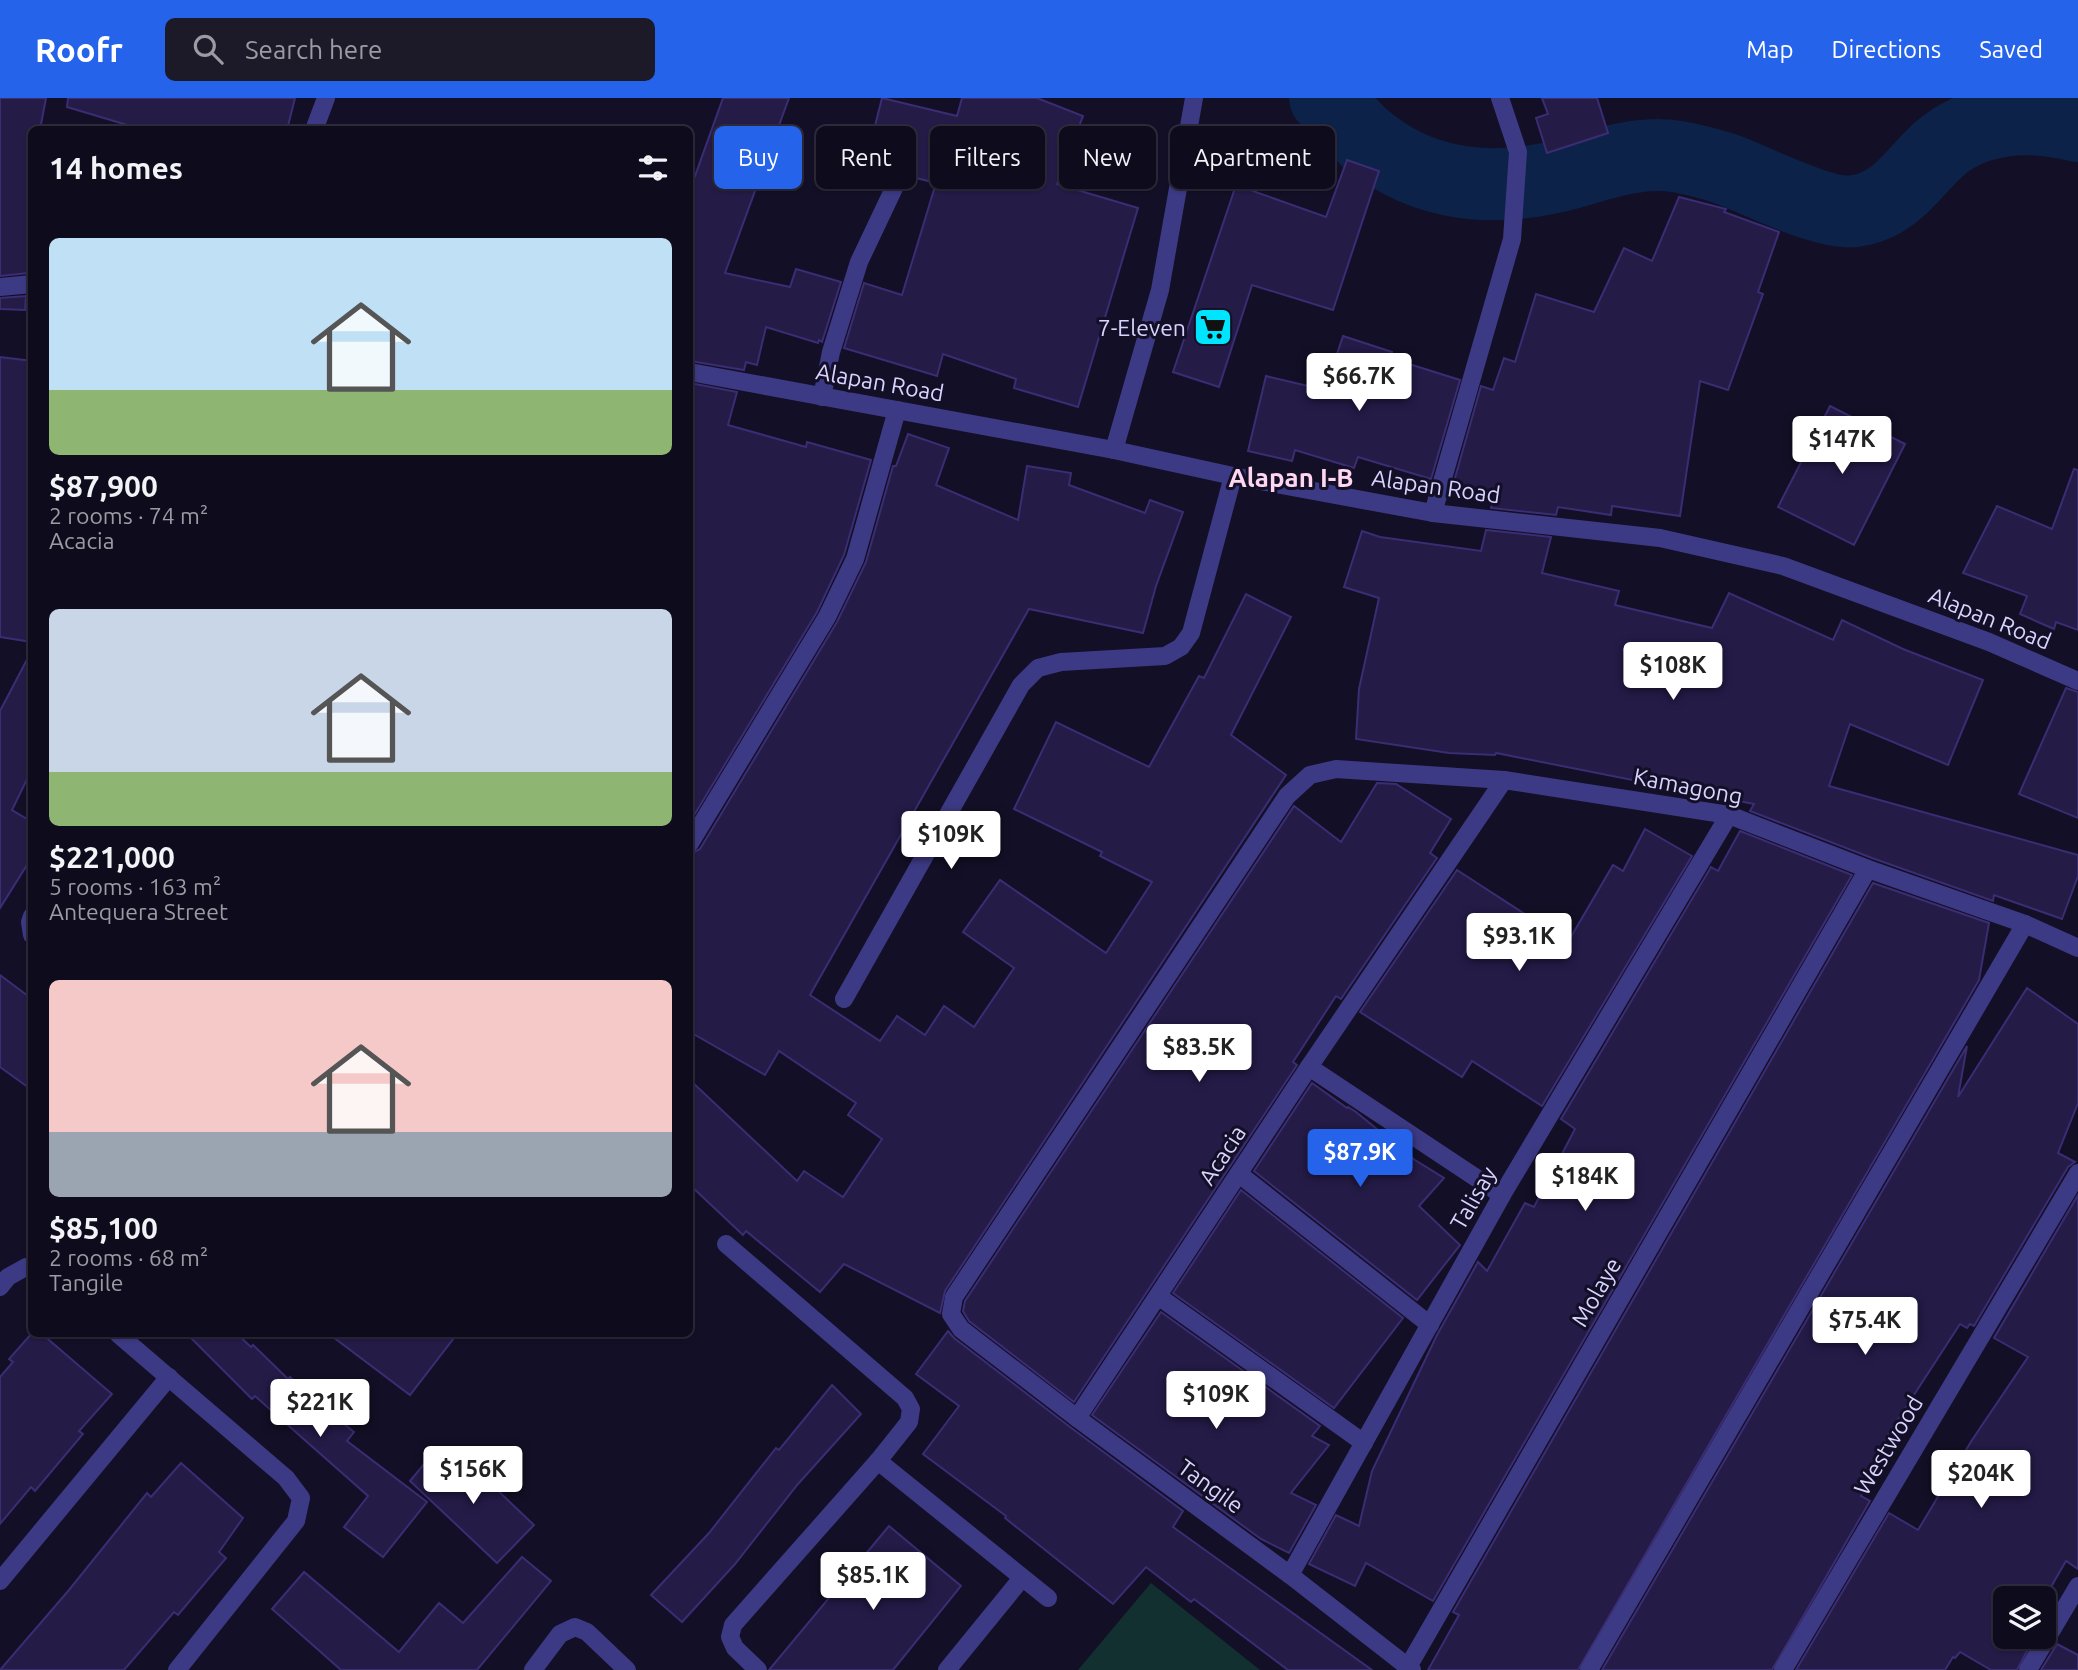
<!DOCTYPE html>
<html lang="en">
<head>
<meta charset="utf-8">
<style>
  body { margin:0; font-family:Ubuntu,sans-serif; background:#1c1929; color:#f1f3f6; height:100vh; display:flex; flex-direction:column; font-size:26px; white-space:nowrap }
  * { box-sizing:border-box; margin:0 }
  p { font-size:23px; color:#9b9ba3 }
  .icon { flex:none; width:38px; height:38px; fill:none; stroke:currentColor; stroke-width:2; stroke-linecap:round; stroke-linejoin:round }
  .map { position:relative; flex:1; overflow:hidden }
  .details { position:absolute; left:28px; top:28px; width:665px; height:1211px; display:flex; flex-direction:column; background:#0e0b1c; border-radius:10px; box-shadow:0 2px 5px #0004,0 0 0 2px #2e2b3b }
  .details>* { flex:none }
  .guide { position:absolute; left:714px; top:28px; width:665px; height:63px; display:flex; gap:14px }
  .controls { position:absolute; left:1993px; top:1488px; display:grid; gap:14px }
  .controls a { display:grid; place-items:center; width:63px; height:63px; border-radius:10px; background:#0e0b1c; box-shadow:0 2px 5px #0004,0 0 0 2px #2e2b3b; font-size:35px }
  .price { position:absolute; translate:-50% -60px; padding:0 16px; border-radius:7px; background:#fff; color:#222; font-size:23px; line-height:46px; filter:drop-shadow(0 2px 4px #0008) }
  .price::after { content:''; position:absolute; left:50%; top:42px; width:21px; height:16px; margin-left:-10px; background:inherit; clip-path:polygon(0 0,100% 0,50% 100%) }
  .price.active { background:#2563eb; color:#fff }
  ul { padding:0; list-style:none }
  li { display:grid; align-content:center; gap:14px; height:371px; padding:0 21px }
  li span { display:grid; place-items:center; height:217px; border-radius:10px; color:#555 }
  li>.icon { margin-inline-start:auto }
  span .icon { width:126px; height:126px; fill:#fffc; stroke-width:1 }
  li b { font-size:30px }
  h2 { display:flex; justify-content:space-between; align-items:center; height:84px; padding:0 21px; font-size:30px }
  .chip { padding:0 24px; border-radius:10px; background:#0e0b1c; box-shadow:0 2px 5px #0004,0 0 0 2px #2e2b3b; font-size:24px; line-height:63px }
  .chip.active { background:#2563eb; color:#fff }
  header { display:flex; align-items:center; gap:42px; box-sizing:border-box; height:98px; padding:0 35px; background:#2563eb; color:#fff }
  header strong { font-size:33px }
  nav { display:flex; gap:38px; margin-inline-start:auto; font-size:24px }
  .search { width:490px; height:63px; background:#1c1929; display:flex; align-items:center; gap:18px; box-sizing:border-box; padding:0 24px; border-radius:10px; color:#9b9ba3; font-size:26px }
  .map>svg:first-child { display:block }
  .green { fill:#12302f }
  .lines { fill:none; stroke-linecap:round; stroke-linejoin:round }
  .river { stroke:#0c2248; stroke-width:72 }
  .building { fill:#241b47; stroke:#3b2d73; stroke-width:2 }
  .service { stroke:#3d3a85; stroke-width:18 }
  .minor { stroke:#3d3a85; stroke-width:18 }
  .tertiary { stroke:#3d3a85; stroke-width:18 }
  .labels { text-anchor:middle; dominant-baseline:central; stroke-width:6; stroke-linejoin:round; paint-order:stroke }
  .poi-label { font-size:23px; fill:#d9d4ff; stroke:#130f26; text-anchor:end }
  .street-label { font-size:23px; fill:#d9d4ff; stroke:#130f26 }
  .quarter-label { font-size:26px; font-weight:bold; fill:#ffd6f0; stroke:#130f26 }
</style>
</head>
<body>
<header>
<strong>Roofr</strong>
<div class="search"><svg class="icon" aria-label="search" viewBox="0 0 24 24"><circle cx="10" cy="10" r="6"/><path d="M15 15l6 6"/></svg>Search here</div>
<nav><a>Map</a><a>Directions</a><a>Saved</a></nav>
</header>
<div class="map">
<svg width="2078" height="1572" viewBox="0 0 2078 1572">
  <rect width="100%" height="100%" fill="#130f26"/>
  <!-- green -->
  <path class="green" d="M1151,1485L1260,1572H1078Z"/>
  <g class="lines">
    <!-- river -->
    <path class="river" d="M1325,0C1340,13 1351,28 1366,41C1426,91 1498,95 1571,75C1605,65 1643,52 1680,59C1695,62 1711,66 1726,71C1757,82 1824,118 1855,113C1896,107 1911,77 1938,52C1976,18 2030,16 2078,28"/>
  </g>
  <!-- building -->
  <g class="building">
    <path d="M0,0H46L40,32H32V117L28,175L0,178Z"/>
    <path d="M68,0H295L287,32H144L67,9Z"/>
    <path d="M723,0H789L725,175L790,189L796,171L841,184L822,244L819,242L818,245L766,229L757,267L746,264L744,272L690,263V92Z"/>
    <path d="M882,0L957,18L962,0H1037L1083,18L1057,86L1138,110L1078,309L1014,290L1016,281L943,256L937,278L844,250L864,185L902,197L936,85L865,67Z"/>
    <path d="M1542,0H1597L1608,35L1547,55L1536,20L1548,16Z"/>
    <path d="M1347,62L1379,73L1333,212L1252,187L1219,289L1173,274L1236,87L1326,119Z"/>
    <path d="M1679,99L1726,111L1724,114L1779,134L1758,194L1763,196L1728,292L1700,283L1680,418L1612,408L1611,417L1558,409L1556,417L1491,410L1495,396L1453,387L1481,288L1493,292L1504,260L1515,264L1536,196L1594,214L1624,150L1652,163Z"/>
    <path d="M26,198L25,212L0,211V200Z"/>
    <path d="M1343,238L1392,254L1390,260L1460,282L1431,381L1358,359L1354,370L1295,352L1292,363L1248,353L1266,278L1325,292Z"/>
    <path d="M0,259L32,263V544L0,539Z"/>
    <path d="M690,285L737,294L728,327L806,349L807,344L871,362L844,457L817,514L690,724Z"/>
    <path d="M1830,308L1905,346L1854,447L1778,409Z"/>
    <path d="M908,336L949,350L936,387L1018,422L1027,368L1071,375L1069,387L1145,415L1150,402L1183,414L1156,488L1143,535L1029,511L810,897L880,943L897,918L925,937L944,908L974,929L1014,870L963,834L1000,782L1106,855L1152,784L1100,758L1102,754L1014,711L1056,624L1149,669L1199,578L1204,580L1246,496L1291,519L1231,637L1286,677L945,1193L940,1215L844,1166L820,1194L746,1133L743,1137L690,1087V982L797,1083L804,1073L843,1099L882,1041L848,1017L856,1005L779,953L765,977L690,934V756L700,751L837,524L866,464L893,368H896Z"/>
    <path d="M2074,371L2078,372V532L2056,524L2054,531L2020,516L2027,498L1963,475L1997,408L2052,431Z"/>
    <path d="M1486,432L1551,439L1542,475L1619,493L1615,507L1712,530L1729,495L1833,542L1842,522L1903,551L1983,582L1948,667L1850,626L1829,688L2078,757V778L2062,821L1994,797L1993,803L1872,760L1750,713L1754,706L1496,655L1495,657L1449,655L1356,641L1359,591L1379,500L1344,489L1362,433L1380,439L1481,453Z"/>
    <path d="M32,552V671L12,712L32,724V759L0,810V613Z"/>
    <path d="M2066,590L2078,594V720L2019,696Z"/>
    <path d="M1377,685L1396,686L1451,721L1430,755L1437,760L1341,901L1336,898L1293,964L1297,967L1074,1304L969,1223L963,1213L965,1203L1294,708L1341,744Z"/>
    <path d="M1645,731L1692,758L1542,1008L1472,963L1462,979L1360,914L1457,772L1568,844L1613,767L1623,773Z"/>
    <path d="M1740,733L1852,777L1433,1503L1366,1465L1355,1488L1309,1466L1336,1417L1359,1428L1372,1373L1437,1237L1478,1164L1487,1173L1525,1105L1534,1109L1575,1031L1561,1021L1711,769L1718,773Z"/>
    <path d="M1873,785L1989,825L1979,882L1578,1572H1428L1459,1517L1453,1514Z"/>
    <path d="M0,877L32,901V992L0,969Z"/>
    <path d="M2027,890L2078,926V1005L2058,1055L2075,1064L2068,1069L1974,1228L1970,1226L1967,1230L1960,1226L1886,1340L1861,1398L1870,1403L1772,1572H1602L1967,948L1958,999Z"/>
    <path d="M1312,985L1347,1010L1348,1009L1356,1014L1415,1062L1444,1080L1419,1108L1460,1147L1417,1202L1254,1073Z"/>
    <path d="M1241,1092L1403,1220L1334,1310L1173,1195Z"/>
    <path d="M2078,1097V1471L2066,1463L2044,1501L2006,1500V1538H2035L2017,1572H1991L1960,1554L1955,1560L1953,1559L1945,1572H1796L1889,1415L1918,1432L1972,1342L2028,1259L1994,1240Z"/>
    <path d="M1161,1214L1320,1328L1312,1338L1329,1347L1291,1395L1316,1407L1289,1455L1261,1441L1092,1317Z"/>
    <path d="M948,1233L954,1240L1070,1329L1183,1413L1173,1429L1372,1572H1288L1194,1501L1191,1504L1146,1469L1113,1506L1005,1420L1006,1418L923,1356L959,1308L916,1276Z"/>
    <path d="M32,1235L42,1236L112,1296L79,1333L83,1336L35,1393L31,1389L0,1426V1279L13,1264L9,1261Z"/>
    <path d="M187,1236H237L251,1249L253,1247L288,1281L290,1279L314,1302L354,1334L347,1343L427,1404L383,1459L344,1429L368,1398L255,1298L252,1301Z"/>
    <path d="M329,1236H457L410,1297Z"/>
    <path d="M832,1287L861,1316L798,1386L735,1466L682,1524L651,1497L709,1435L776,1350L779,1352Z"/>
    <path d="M435,1353L466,1378L474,1370L534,1427L497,1465L410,1383Z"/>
    <path d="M181,1365L243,1420L219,1454L226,1460L178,1517L174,1514L124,1572H0L69,1492L147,1395L151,1399Z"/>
    <path d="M889,1428L961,1488L893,1572H769Z"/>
    <path d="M522,1459L551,1483L477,1572H341L272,1511L304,1474L399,1554L439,1505L463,1525Z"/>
    <path d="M2057,1546L2078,1557V1572H2041Z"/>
  </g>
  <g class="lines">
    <!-- service -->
    <g class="service">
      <path d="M822,299L831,254L859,164L895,88"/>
      <path d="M844,901L1021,587L1038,570L1061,564L1165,558L1181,549L1191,535L1233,378"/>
    </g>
    <!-- minor -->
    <g class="minor">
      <path d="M314,32L326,0"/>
      <path d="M1114,352L1160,192L1194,0"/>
      <path d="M1433,415L1512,141L1518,54L1500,0"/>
      <path d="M690,745L827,519L855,461L897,312"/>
      <path d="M32,818L30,824L32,837"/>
      <path d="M1309,969L1502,1097"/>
      <path d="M1239,1076L1430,1227"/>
      <path d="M726,1146L905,1300L911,1311L909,1324L878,1363L733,1527L730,1539L735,1550L758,1572"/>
      <path d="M0,1189L8,1179L26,1169L32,1171"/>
      <path d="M1158,1198L1364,1345"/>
      <path d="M118,1236L286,1380L301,1400L296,1423L177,1572"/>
      <path d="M1077,1320L1309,969L1504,682"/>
      <path d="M878,1363L1048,1500"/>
      <path d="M1290,1477L1502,1097L1729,717"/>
      <path d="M0,1483L169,1279"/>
      <path d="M1408,1569L1868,771"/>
      <path d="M533,1572L560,1536L575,1529L587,1534L627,1572"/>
      <path d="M947,1572L1022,1480"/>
      <path d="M1412,1572L1290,1477L1077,1320L961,1231L951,1216L954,1199L1287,698L1310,677L1336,671L1504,682L1729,717L1868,771L2025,826L2078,850"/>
      <path d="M1589,1572L2025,826"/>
      <path d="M1783,1572L2078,1075"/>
      <path d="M2028,1572L2078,1488"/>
    </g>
    <!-- tertiary -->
    <g class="tertiary">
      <path d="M0,189L32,186"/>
      <path d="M690,274L1114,352L1233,378L1433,415L1660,440L1783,468L1989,544L2078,583"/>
    </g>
  </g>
  <!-- icons -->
  <defs>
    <g id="supermarket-square" transform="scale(2.0125)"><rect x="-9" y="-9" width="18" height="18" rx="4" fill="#00e5ff" stroke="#130f26"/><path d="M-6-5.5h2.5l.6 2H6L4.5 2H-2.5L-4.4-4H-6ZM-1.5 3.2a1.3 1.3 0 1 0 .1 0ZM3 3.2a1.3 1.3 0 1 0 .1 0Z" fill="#111"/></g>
  </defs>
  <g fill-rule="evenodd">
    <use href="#supermarket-square" x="1213" y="229"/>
  </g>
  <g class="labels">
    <!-- poi labels -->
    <g class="poi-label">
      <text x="1186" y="229">7-Eleven</text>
    </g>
    <!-- street labels -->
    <g class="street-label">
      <text transform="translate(880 284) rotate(10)">Alapan Road</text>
      <text transform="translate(1436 388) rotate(8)">Alapan Road</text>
      <text transform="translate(1990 520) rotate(22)">Alapan Road</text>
      <text transform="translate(1688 688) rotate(11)">Kamagong</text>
      <text transform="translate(1222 1057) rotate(-57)">Acacia</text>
      <text transform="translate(1473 1100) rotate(-60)">Talisay</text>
      <text transform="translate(1596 1194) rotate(-60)">Molaye</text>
      <text transform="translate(1888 1347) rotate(-59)">Westwood</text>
      <text transform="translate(1211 1388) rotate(36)">Tangile</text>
    </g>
    <!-- quarter labels -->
    <g class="quarter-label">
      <text x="1291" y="379">Alapan I-B</text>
    </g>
  </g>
</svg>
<div class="controls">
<a><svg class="icon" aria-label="layers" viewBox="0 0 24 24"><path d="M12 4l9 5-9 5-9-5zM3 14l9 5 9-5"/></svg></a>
</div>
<b class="price" style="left:1359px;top:315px">$66.7K</b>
<b class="price" style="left:1842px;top:378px">$147K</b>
<b class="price" style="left:1673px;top:604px">$108K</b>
<b class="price" style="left:951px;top:773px">$109K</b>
<b class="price" style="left:1519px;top:875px">$93.1K</b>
<b class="price" style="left:1199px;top:986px">$83.5K</b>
<b class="price active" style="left:1360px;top:1091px">$87.9K</b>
<b class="price" style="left:1585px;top:1115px">$184K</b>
<b class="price" style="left:1865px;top:1259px">$75.4K</b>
<b class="price" style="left:1216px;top:1333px">$109K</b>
<b class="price" style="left:320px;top:1341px">$221K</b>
<b class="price" style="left:473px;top:1408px">$156K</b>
<b class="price" style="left:1981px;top:1412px">$204K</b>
<b class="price" style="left:873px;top:1514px">$85.1K</b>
<div class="guide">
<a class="chip active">Buy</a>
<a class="chip">Rent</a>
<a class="chip">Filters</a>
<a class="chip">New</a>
<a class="chip">Apartment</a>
</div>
<section class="details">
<h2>14 homes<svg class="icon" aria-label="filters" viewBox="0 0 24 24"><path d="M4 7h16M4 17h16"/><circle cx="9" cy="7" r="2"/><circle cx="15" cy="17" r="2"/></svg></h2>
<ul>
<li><span style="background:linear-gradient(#bfe0f5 70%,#8fb573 0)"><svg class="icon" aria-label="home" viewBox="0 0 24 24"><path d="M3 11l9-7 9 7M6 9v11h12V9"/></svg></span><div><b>$87,900</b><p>2 rooms · 74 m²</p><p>Acacia</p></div></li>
<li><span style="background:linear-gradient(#c9d6e8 75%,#8fb573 0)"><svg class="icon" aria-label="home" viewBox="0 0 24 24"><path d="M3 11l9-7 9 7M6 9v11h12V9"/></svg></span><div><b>$221,000</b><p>5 rooms · 163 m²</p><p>Antequera Street</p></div></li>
<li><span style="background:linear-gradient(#f6c9c9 70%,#9aa5b1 0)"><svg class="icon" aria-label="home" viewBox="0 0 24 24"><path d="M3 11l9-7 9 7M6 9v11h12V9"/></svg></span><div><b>$85,100</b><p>2 rooms · 68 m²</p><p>Tangile</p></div></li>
</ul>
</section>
</div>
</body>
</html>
